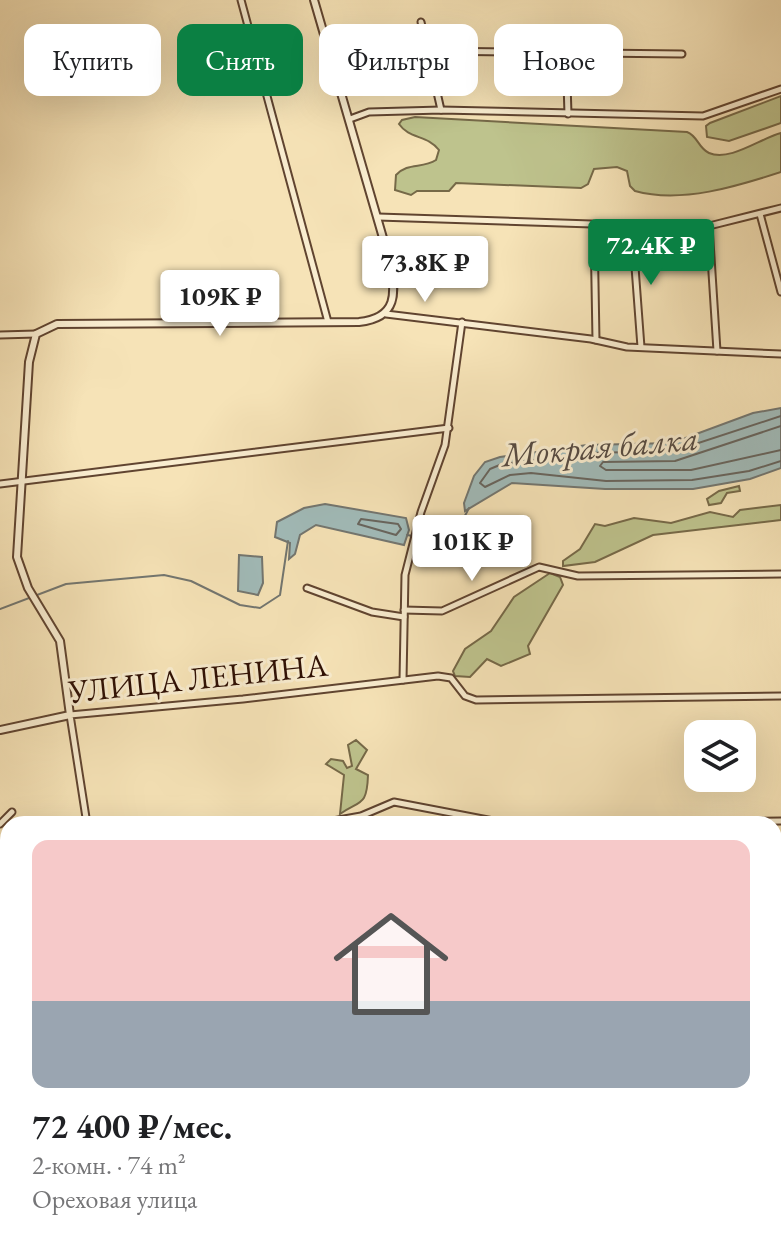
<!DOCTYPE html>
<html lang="ru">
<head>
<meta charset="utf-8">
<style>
  body { margin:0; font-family:"EB Garamond",serif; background:#f6f6f6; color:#202124; height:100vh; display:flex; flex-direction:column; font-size:30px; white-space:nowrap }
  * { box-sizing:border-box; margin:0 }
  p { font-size:26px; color:#757577 }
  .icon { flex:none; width:44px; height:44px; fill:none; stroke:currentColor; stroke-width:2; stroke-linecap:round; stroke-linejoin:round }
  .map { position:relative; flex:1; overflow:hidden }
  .panel { position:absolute; left:0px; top:816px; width:782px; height:440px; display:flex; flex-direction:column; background:#fff; border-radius:24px 24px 0 0; box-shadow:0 8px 32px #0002 }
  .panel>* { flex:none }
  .hud { position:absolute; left:24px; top:24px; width:734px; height:72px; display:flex; gap:16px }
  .fabs { position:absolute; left:684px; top:720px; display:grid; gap:16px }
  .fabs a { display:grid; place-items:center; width:72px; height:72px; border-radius:16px; background:#fff; box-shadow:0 8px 32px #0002; font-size:40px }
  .price { position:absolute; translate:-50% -68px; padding:0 18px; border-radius:8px; background:#fff; color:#222; font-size:26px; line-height:52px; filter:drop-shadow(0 2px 4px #0008) }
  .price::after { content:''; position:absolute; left:50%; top:48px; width:24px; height:18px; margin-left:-12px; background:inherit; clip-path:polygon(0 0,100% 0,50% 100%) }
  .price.selected { background:#0b8043; color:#fff }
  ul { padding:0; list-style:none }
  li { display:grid; align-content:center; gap:16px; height:424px; padding:0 32px }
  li+li { border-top:2px solid #e0e0e0 }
  li span { display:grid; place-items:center; height:248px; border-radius:16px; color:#555 }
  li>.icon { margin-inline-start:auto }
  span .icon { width:144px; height:144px; fill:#fffc; stroke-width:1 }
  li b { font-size:34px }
  .pill { padding:0 28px; border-radius:16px; background:#fff; box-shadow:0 8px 32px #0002; font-size:28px; line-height:72px }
  .pill.selected { background:#0b8043; color:#fff }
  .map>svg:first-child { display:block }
  .green { fill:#bec38d; stroke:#766948; stroke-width:2 }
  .water { fill:#a1bbb9; stroke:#737670; stroke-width:2 }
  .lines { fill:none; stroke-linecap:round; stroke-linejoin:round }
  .shore { stroke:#68655e; stroke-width:2 }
  .stream { stroke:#737670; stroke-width:2 }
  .minor-casing { stroke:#604430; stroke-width:9 }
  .tertiary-casing { stroke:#604430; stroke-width:10 }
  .minor { stroke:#f9edd0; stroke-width:5 }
  .tertiary { stroke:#f9edd0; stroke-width:6 }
  .labels { text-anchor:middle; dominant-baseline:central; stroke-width:6; stroke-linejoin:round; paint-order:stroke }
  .street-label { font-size:32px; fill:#2e0f03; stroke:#f9edd0 }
  .water-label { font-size:34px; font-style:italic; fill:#564b43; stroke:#f9edd0 }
</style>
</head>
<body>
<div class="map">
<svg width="781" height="1256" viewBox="0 0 781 1256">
  <rect width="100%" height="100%" fill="#f6e3b7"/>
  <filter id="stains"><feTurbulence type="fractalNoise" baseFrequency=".0025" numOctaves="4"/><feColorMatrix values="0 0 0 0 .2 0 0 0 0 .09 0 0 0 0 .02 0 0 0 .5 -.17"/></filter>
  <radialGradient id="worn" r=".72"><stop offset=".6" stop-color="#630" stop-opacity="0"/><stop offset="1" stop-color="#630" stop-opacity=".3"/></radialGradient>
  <!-- green -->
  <g class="green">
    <path d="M781,96V123L729,141L707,137L706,126L710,123Z"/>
    <path d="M415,117L687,132C698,136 698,148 709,153C730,162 761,138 781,133V172C738,186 681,204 635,191L630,186L627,171L617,167L594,169L588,184L581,188L456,183L449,191H417L411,195L395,190L396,175C408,162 422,169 436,160L439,150C428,135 409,139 399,124L402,120Z"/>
    <path d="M739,486L740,491L727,493L721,503L709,505L707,499L719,491Z"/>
    <path d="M781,505V520L653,535L595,562L563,566V561L580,549L595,524L605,526L634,518L671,523L710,512L733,517L740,510Z"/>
    <path d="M550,573L560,577L563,585L528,646L530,654L501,666L487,659L470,677L455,676L453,671L465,649L491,631L514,597Z"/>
    <path d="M356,740L367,750L356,769L368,775C367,807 360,800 340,814L344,775L326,764L331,759L343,761L347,768L352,766L348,745Z"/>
  </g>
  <!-- water -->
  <g class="water">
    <path d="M781,408V468L750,479L693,489H605L512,483L465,511L464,503L474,476L485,462L500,457L587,445L672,443L753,413Z"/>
    <path d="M325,504L406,518L409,530L404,545L316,525L300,535L295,554L289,559L290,543L275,537L277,522L304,508Z"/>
    <path d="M239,555L262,557L263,583L258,595L238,591Z"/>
  </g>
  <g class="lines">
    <!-- shore -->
    <g class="shore">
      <path d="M781,416L674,451L589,453L502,464L490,469L480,483L485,487L510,475L531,473L606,481L692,480L749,471L781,461"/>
      <path d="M781,426L675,461L603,462L600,466L606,470H691L781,450"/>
      <path d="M361,519L398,524L401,529L396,535L358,524Z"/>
    </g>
    <!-- stream -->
    <g class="stream">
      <path d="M407,535C441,541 453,541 469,508"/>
      <path d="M0,609L66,584L164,575L191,581L240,605L260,608L280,595L288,541"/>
    </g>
    <!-- minor casing -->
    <g class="minor-casing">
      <g id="minor">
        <path d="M241,0L328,322"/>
        <path d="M421,22L441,110"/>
        <path d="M428,51L682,54"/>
        <path d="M566,52L568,114"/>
        <path d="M350,119L369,112L441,110L703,116L781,89"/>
        <path d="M760,214L781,292"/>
        <path d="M378,217L683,227L709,226L781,208"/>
        <path d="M709,226L717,351"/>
        <path d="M594,227L596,340"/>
        <path d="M632,227L641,347"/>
        <path d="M386,314L591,339L627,347L781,354"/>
        <path d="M0,335L36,334"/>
        <path d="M0,484L449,428"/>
        <path d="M307,588L372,612L404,617"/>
        <path d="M404,610L442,611L539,567L578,576L781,574"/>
        <path d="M403,680L405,575L421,512L445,445L462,322"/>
        <path d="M0,824L12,812"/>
        <path d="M87,824L70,715L243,699L438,676L451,678L465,696L476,700L781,696"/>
        <path d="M316,824L361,816L394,802L509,824"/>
        <path d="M538,824L781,821"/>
        <path d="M0,965L8,958"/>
      </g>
    </g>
    <!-- tertiary casing -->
    <g class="tertiary-casing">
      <path id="tertiary" d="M0,730L70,715L60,641L28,588L17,557L29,362L36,334L57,324L359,322C398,318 396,293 390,262L314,0"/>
    </g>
    <!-- minor -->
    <use href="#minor" class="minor"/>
    <!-- tertiary -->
    <use href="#tertiary" class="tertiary"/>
  </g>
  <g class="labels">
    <!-- street labels -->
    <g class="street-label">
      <text transform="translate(198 678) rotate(-6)">УЛИЦА ЛЕНИНА</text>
    </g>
    <!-- water labels -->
    <g class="water-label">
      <text transform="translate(600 446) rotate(-5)">Мокрая балка</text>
    </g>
  </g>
  <rect width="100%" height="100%" filter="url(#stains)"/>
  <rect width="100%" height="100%" fill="url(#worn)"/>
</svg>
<div class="fabs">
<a><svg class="icon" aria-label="layers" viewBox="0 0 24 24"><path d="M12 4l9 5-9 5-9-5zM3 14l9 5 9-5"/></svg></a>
</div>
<b class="price selected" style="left:651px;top:287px">72.4K ₽</b>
<b class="price" style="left:425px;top:304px">73.8K ₽</b>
<b class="price" style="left:220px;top:338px">109K ₽</b>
<b class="price" style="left:472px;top:583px">101K ₽</b>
<div class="hud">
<a class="pill">Купить</a>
<a class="pill selected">Снять</a>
<a class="pill">Фильтры</a>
<a class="pill">Новое</a>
</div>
<section class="panel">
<ul>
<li><span style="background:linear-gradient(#f6c9c9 65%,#9aa5b1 0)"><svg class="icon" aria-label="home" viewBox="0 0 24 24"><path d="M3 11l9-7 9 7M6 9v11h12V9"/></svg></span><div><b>72 400 ₽/мес.</b><p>2-комн. · 74 m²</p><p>Ореховая улица</p></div></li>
</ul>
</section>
</div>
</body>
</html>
